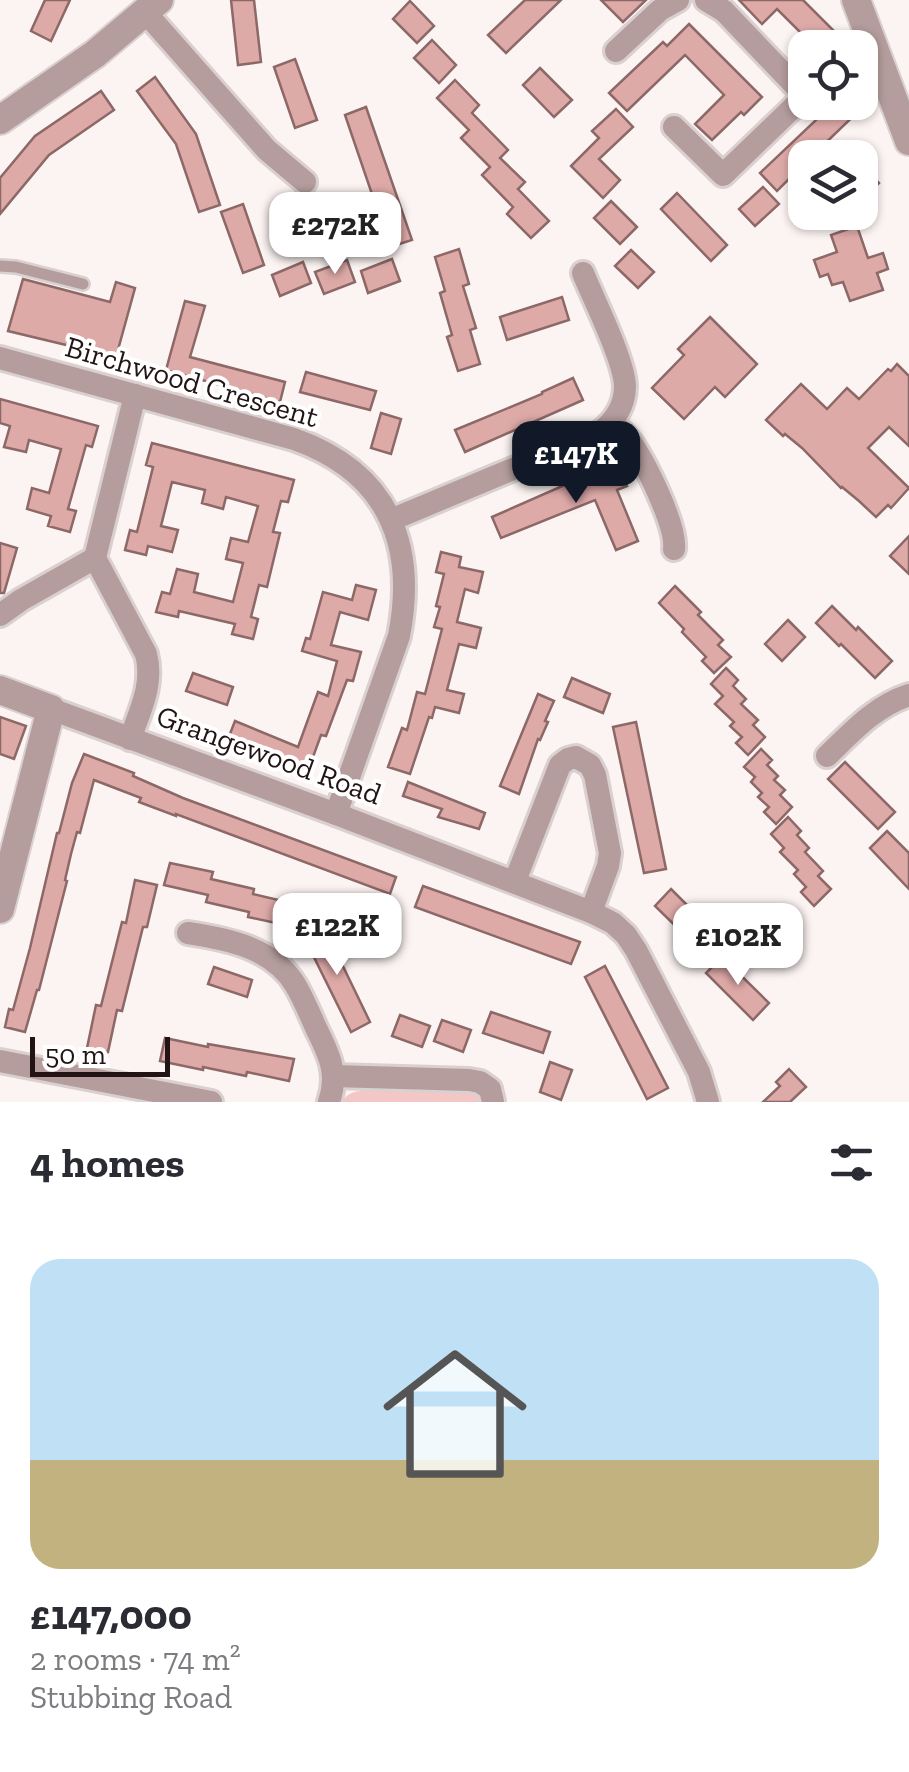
<!DOCTYPE html>
<html lang="en">
<head>
<meta charset="utf-8">
<style>
  body { margin:0; font-family:"Zilla Slab",serif; background:#f2f2f3; color:#2b2b33; height:100vh; display:flex; flex-direction:column; font-size:38px; white-space:nowrap }
  * { box-sizing:border-box; margin:0 }
  p { font-size:32px; color:#7c7c81 }
  .icon { flex:none; width:55px; height:55px; fill:none; stroke:currentColor; stroke-width:2; stroke-linecap:round; stroke-linejoin:round }
  .map { position:relative; height:1102px; overflow:hidden }
  .sheet { display:flex; flex-direction:column; background:#fff; flex:1 }
  .sheet>* { flex:none }
  .controls { position:absolute; left:788px; top:30px; display:grid; gap:20px }
  .controls a { display:grid; place-items:center; width:90px; height:90px; border-radius:20px; background:#fff; box-shadow:0 2px 8px #0004; font-size:50px }
  .scale { position:absolute; left:30px; bottom:25px; width:140px; box-sizing:border-box; padding-left:10px; border:5px solid #221414; border-top:0; font-size:28px; line-height:35px; white-space:nowrap; color:#221414; -webkit-text-stroke:8px #fff; paint-order:stroke }
  .price { position:absolute; translate:-50% -85px; padding:0 22px; border-radius:20px; background:#fff; color:#222; font-size:32px; line-height:65px; filter:drop-shadow(0 2px 5px #0008) }
  .price::after { content:''; position:absolute; left:50%; top:60px; width:30px; height:22px; margin-left:-15px; background:inherit; clip-path:polygon(0 0,100% 0,50% 100%) }
  .price.on { background:#111827; color:#fff }
  ul { padding:0; list-style:none }
  li { display:grid; align-content:center; gap:20px; height:530px; padding:0 30px }
  li+li { border-top:2px solid #e1e1e2 }
  li span { display:grid; place-items:center; height:310px; border-radius:30px; color:#555 }
  li>.icon { margin-inline-start:auto }
  span .icon { width:180px; height:180px; fill:#fffc; stroke-width:1 }
  li b { font-size:42px }
  h2 { display:flex; justify-content:space-between; align-items:center; height:120px; padding:0 30px; font-size:42px }
  .map>svg:first-child { display:block }
  .green { fill:#f3c7c6 }
  .building { fill:#deaaa8; stroke:#8c6867; stroke-width:2.5 }
  .lines { fill:none; stroke-linecap:round; stroke-linejoin:round }
  .service-casing { stroke:#d9d0cf; stroke-width:16 }
  .minor-casing { stroke:#d9d0cf; stroke-width:28 }
  .tertiary-casing { stroke:#d9d0cf; stroke-width:32 }
  .service { stroke:#b49d9c; stroke-width:11 }
  .minor { stroke:#b49d9c; stroke-width:22 }
  .tertiary { stroke:#b49d9c; stroke-width:28 }
  .labels { text-anchor:middle; dominant-baseline:central; stroke-width:8; stroke-linejoin:round; paint-order:stroke }
  .street-label { font-size:30px; fill:#221414; stroke:#fff }
</style>
</head>
<body>
<div class="map">
<svg width="909" height="1102" viewBox="0 0 909 1102">
  <rect width="100%" height="100%" fill="#fcf4f3"/>
  <!-- green -->
  <path class="green" d="M387,1084C413,1085 470,1077 484,1102H342C350,1087 369,1091 384,1091Z"/>
  <!-- building -->
  <g class="building">
    <path d="M45,0H70L51,41L31,31Z"/>
    <path d="M231,0H254L261,62L238,65Z"/>
    <path d="M525,0H561L506,53L488,35Z"/>
    <path d="M601,0H646L623,22Z"/>
    <path d="M739,0H803L833,30L815,47L777,9L762,24Z"/>
    <path d="M410,1L434,26L417,43L393,19Z"/>
    <path d="M689,24L762,97L744,115L741,112L712,140L695,124L724,95L685,55L627,111L609,93L663,42L667,46Z"/>
    <path d="M432,40L456,65L439,83L414,58Z"/>
    <path d="M295,59L317,120L295,128L274,67Z"/>
    <path d="M540,68L572,100L554,117L523,85Z"/>
    <path d="M155,77L196,134L220,205L199,212L176,144L137,91Z"/>
    <path d="M455,80L479,105L472,113L508,150L500,158L525,182L518,189L549,221L531,238L507,214L513,207L482,175L490,167L461,138L469,130L437,98Z"/>
    <path d="M101,91L114,110L49,155L0,214V178L35,136Z"/>
    <path d="M835,102H868L810,158H805V163L777,191L760,173Z"/>
    <path d="M366,107L412,240L390,247L345,115Z"/>
    <path d="M616,109L633,127L599,159L620,180L603,198L571,166L599,138L592,131Z"/>
    <path d="M860,164L879,183L860,202Z"/>
    <path d="M763,187L779,204L755,226L739,209Z"/>
    <path d="M677,193L727,245L711,261L661,209Z"/>
    <path d="M611,201L637,227L620,244L594,218Z"/>
    <path d="M243,204L264,265L243,273L221,212Z"/>
    <path d="M857,226L868,258L883,253L888,269L877,273L883,290L850,301L843,282L832,285L828,274L820,277L814,260L837,252L831,235Z"/>
    <path d="M459,249L469,284L463,286L476,328L470,330L480,364L458,371L447,337L452,335L440,293L445,291L435,257Z"/>
    <path d="M631,250L654,272L638,288L615,266Z"/>
    <path d="M392,259L400,281L368,293L361,271Z"/>
    <path d="M347,260L355,282L324,294L315,272Z"/>
    <path d="M303,262L311,283L280,296L272,275Z"/>
    <path d="M23,279L110,302L116,282L135,288L116,357L8,331Z"/>
    <path d="M562,297L569,320L507,340L500,317Z"/>
    <path d="M185,301L205,306L190,357L285,382L280,402L166,370Z"/>
    <path d="M710,317L757,364L725,397L715,387L684,419L652,388L684,355L678,349Z"/>
    <path d="M897,364L909,376V446L889,427L868,448L909,488L891,508L888,505L876,517L859,501L842,487L841,488L802,448L785,434L783,436L766,420L801,384L827,409L847,388L859,399L888,369L891,371Z"/>
    <path d="M306,372L376,391L370,410L300,392Z"/>
    <path d="M573,378L583,400L465,452L455,430L542,394V392Z"/>
    <path d="M0,399L98,426L92,447L86,445L68,509L76,511L70,532L48,526L51,516L27,509L32,488L49,493L61,449L29,440L26,452L4,447L10,426L0,423Z"/>
    <path d="M381,413L401,419L391,454L371,448Z"/>
    <path d="M152,443L294,480L288,502L281,501L273,532L280,533L267,587L259,585L251,617L258,619L253,639L232,634L235,624L179,611L178,617L156,612L162,592L170,594L177,569L198,574L194,592L233,602L243,563L226,559L231,538L248,542L258,506L226,497L223,509L202,503L205,490L172,482L161,526L178,530L172,552L148,546L146,555L125,550L130,530L137,532L153,467L146,465Z"/>
    <path d="M617,462L627,486L617,490L638,541L616,550L595,500L501,538L492,517Z"/>
    <path d="M909,536V574L890,556Z"/>
    <path d="M0,543L17,548L4,593H0Z"/>
    <path d="M441,552L461,557L459,567L483,572L478,593L465,589L457,622L481,628L476,648L459,644L447,690L464,694L459,713L435,707L432,718L429,717L410,774L388,767L402,728L407,730L417,692L425,694L442,629L434,627L440,607L436,606L444,574L436,572Z"/>
    <path d="M356,585L376,590L368,620L340,612L331,645L361,652L353,681L347,680L326,736L321,735L309,768L228,739L235,721L298,747L318,692L328,696L337,661L302,651L306,638L310,639L323,592L352,600Z"/>
    <path d="M675,586L701,612L698,615L723,640L718,645L731,657L714,673L702,661L706,657L682,632L684,629L659,603Z"/>
    <path d="M832,606L856,630L858,627L892,661L875,678L841,644L839,646L816,623Z"/>
    <path d="M788,620L805,637L782,661L765,644Z"/>
    <path d="M726,668L738,680L733,686L746,699L741,704L758,720L753,725L765,737L748,755L736,743L742,737L730,726L734,722L715,704L723,696L711,684Z"/>
    <path d="M193,673L233,687L227,705L186,691Z"/>
    <path d="M572,678L610,694L603,713L564,697Z"/>
    <path d="M538,694L554,701L545,721L548,722L540,740L538,739L519,794L500,786Z"/>
    <path d="M0,717L26,726L14,759L0,754Z"/>
    <path d="M636,722L666,869L644,873L613,727Z"/>
    <path d="M761,749L772,760L767,765L778,776L774,780L785,790L780,795L792,807L776,824L764,812L769,807L758,797L762,793L751,782L755,777L744,767Z"/>
    <path d="M84,754L134,773L133,776L183,798L396,877L390,894L176,814V816L139,802L141,798L94,780L80,833L77,832L71,854L65,880L67,881L39,990H37L25,1032L5,1027L9,1009L13,1010L30,948L57,833H59L72,783Z"/>
    <path d="M845,762L895,812L878,829L828,779Z"/>
    <path d="M408,782L485,813L479,829L438,817L442,809L403,796Z"/>
    <path d="M788,817L801,831L797,835L809,848L805,852L823,871L818,876L831,889L814,906L801,892L806,887L794,874L798,870L780,852L784,848L771,834Z"/>
    <path d="M887,831L909,853V889L870,848Z"/>
    <path d="M170,863L213,872L211,879L254,889L253,894L295,904L290,926L248,917L249,912L206,902L208,895L164,885Z"/>
    <path d="M135,880L157,885L147,927H143L122,1011L117,1010L108,1052L87,1048L96,1005L101,1006L122,922L126,923Z"/>
    <path d="M423,886L580,942L571,964L415,907Z"/>
    <path d="M671,889L718,936L702,952L655,906Z"/>
    <path d="M323,925L370,1022L351,1032L303,935Z"/>
    <path d="M722,957L769,1003L753,1020L706,973Z"/>
    <path d="M605,966L668,1088L647,1099L585,977Z"/>
    <path d="M214,967L252,980L247,997L208,984Z"/>
    <path d="M491,1012L550,1032L543,1053L483,1033Z"/>
    <path d="M400,1015L430,1026L422,1047L392,1036Z"/>
    <path d="M442,1020L471,1030L463,1052L434,1041Z"/>
    <path d="M165,1038L208,1047V1044L294,1059L289,1081L247,1072L246,1076L203,1067V1070L160,1061Z"/>
    <path d="M550,1062L572,1070L561,1100L540,1092Z"/>
    <path d="M789,1069L806,1087L790,1102H763L780,1086L776,1082Z"/>
  </g>
  <g class="lines">
    <!-- service casing -->
    <g class="service-casing">
      <path id="service" d="M0,266L16,267L83,284"/>
    </g>
    <!-- minor casing -->
    <g class="minor-casing">
      <g id="minor">
        <path d="M706,0L724,11L805,96"/>
        <path d="M146,13L267,150L305,182"/>
        <path d="M616,51L660,10L678,0"/>
        <path d="M674,127L723,175L805,96"/>
        <path d="M0,358L294,439C387,472 417,543 399,636L336,814"/>
        <path d="M613,423C618,428 624,434 629,440C644,459 677,526 674,549"/>
        <path d="M391,520L599,433C614,422 625,406 625,386C624,360 594,300 583,273"/>
        <path d="M0,615L21,600L95,558"/>
        <path d="M51,709L336,814L591,912L613,923L626,935L636,950L699,1072L708,1102"/>
        <path d="M130,739C140,711 154,684 146,654L95,558L135,395"/>
        <path d="M827,756C852,732 875,706 909,695"/>
        <path d="M515,881L560,765L568,759L576,757L590,765L595,775L610,853L608,866L591,912"/>
        <path d="M188,933C228,939 274,948 296,986C304,1000 310,1014 316,1028C329,1054 339,1074 329,1102"/>
        <path d="M0,1061L211,1102"/>
        <path d="M334,1076L469,1080L480,1082L490,1089L493,1102"/>
      </g>
    </g>
    <!-- tertiary casing -->
    <g class="tertiary-casing">
      <g id="tertiary">
        <path d="M856,0L909,141"/>
        <path d="M0,120L95,54L159,0"/>
        <path d="M0,690L51,709L0,909"/>
      </g>
    </g>
    <!-- service -->
    <use href="#service" class="service"/>
    <!-- minor -->
    <use href="#minor" class="minor"/>
    <!-- tertiary -->
    <use href="#tertiary" class="tertiary"/>
  </g>
  <g class="labels">
    <!-- street labels -->
    <g class="street-label">
      <text transform="translate(192 382) rotate(16)">Birchwood Crescent</text>
      <text transform="translate(269 755) rotate(20)">Grangewood Road</text>
    </g>
  </g>
</svg>
<div class="controls">
<a><svg class="icon" aria-label="locate" viewBox="0 0 24 24"><circle cx="12" cy="12" r="6"/><path d="M12 2v4M12 18v4M2 12h4M18 12h4"/></svg></a>
<a><svg class="icon" aria-label="layers" viewBox="0 0 24 24"><path d="M12 4l9 5-9 5-9-5zM3 14l9 5 9-5"/></svg></a>
</div>
<div class="scale">50 m</div>
<b class="price" style="left:335px;top:277px">£272K</b>
<b class="price on" style="left:576px;top:506px">£147K</b>
<b class="price" style="left:337px;top:978px">£122K</b>
<b class="price" style="left:738px;top:988px">£102K</b>
</div>
<section class="sheet">
<h2>4 homes<svg class="icon" aria-label="filters" viewBox="0 0 24 24"><path d="M4 7h16M4 17h16"/><circle cx="9" cy="7" r="2"/><circle cx="15" cy="17" r="2"/></svg></h2>
<ul>
<li><span style="background:linear-gradient(#bfe0f5 65%,#c2b280 0)"><svg class="icon" aria-label="home" viewBox="0 0 24 24"><path d="M3 11l9-7 9 7M6 9v11h12V9"/></svg></span><div><b>£147,000</b><p>2 rooms · 74 m²</p><p>Stubbing Road</p></div></li>
</ul>
</section>
</body>
</html>
